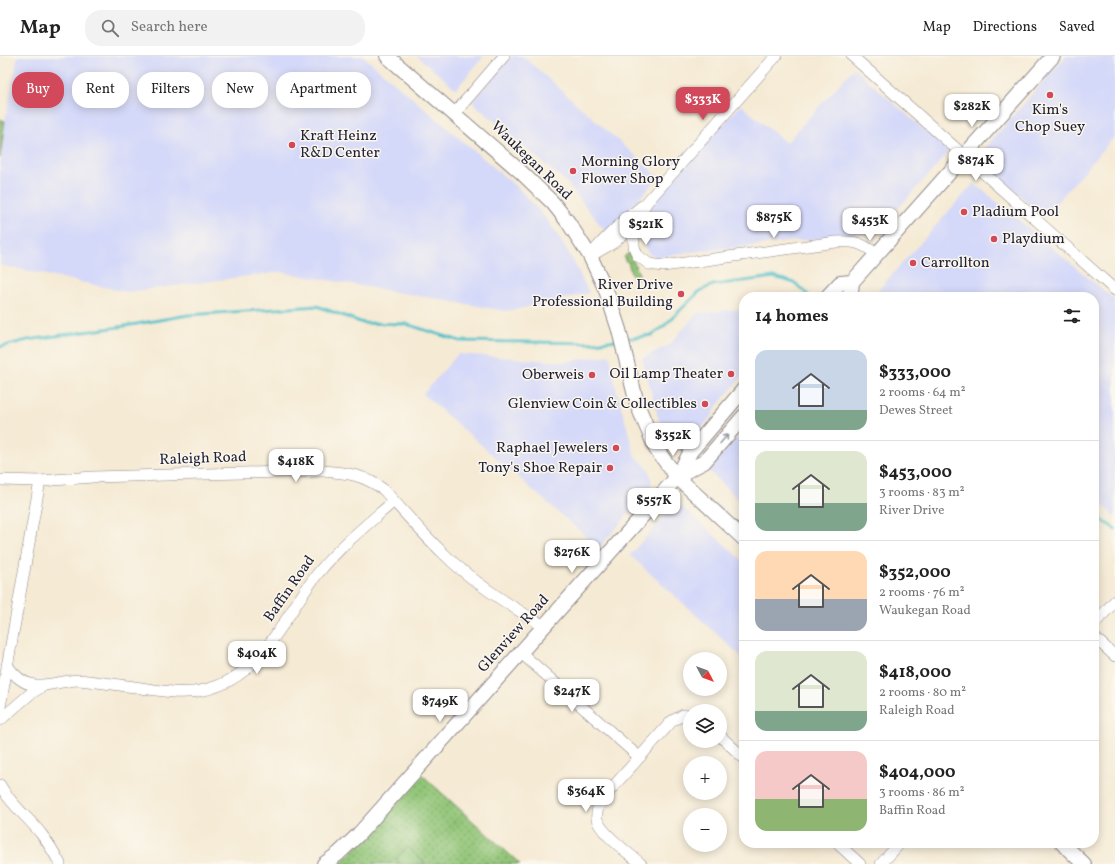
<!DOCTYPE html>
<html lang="en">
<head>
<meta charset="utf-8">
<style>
  body { margin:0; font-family:Vollkorn,serif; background:#f2f2f2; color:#222; height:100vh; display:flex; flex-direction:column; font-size:15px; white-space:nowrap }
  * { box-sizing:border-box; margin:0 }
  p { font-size:13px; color:#767676 }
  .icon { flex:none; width:22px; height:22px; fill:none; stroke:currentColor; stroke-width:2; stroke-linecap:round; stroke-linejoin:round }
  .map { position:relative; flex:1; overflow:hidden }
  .side { position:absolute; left:739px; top:236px; width:360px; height:556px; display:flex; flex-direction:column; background:#fff; border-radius:16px; box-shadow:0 2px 10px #0003 }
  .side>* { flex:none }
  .top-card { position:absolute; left:12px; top:16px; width:380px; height:36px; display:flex; gap:8px }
  .needle { width:26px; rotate:131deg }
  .buttons { position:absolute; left:683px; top:596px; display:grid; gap:8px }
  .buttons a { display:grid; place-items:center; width:44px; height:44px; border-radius:50%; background:#fff; box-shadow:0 2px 10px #0003; font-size:20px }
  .price { position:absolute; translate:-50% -34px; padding:0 9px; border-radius:8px; background:#fff; color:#222; font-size:13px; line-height:26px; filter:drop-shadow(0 1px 2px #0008) }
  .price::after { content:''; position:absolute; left:50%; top:24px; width:12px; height:9px; margin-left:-6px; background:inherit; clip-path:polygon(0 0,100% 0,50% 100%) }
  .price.active { background:#d1495b; color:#fff }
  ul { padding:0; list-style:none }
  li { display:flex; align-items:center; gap:12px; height:100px; padding:0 16px }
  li+li { border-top:1px solid #e0e0e0 }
  li span { display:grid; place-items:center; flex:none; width:112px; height:80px; border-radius:12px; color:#555 }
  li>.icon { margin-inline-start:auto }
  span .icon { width:48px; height:48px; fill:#fffc; stroke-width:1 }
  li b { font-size:17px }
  h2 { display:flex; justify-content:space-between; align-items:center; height:48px; padding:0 16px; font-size:17px }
  .chip { padding:0 14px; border-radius:16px; background:#fff; box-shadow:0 2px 10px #0003; font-size:14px; line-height:36px }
  .chip.active { background:#d1495b; color:#fff }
  header { display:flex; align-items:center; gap:24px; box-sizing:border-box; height:56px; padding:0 20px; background:#fff; border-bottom:1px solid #e0e0e0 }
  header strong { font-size:19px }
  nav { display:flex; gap:22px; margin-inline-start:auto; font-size:14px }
  .search { width:280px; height:36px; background:#f2f2f2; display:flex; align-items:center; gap:10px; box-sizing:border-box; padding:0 14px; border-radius:16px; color:#767676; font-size:15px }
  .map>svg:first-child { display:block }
  .built { fill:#d4d8f9 }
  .green { fill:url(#green-dots); stroke:#5a7459 }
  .pitch { fill:#91c577; stroke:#5a7459 }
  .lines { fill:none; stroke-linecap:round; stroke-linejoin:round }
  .stream { stroke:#52c0c8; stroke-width:3 }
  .minor-casing { stroke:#8c8688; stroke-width:12 }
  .major-casing { stroke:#8c8688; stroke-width:16 }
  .minor { stroke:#fff; stroke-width:11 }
  .major { stroke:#fff; stroke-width:14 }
  .oneway { stroke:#9c9ca7 }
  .poi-dot { fill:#d1495b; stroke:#fbf7ec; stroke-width:1.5 }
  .labels { text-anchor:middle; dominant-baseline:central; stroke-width:3; stroke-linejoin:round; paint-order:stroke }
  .poi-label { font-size:15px; fill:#22223b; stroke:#fbf7ec; text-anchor:end }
  .street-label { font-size:15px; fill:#22223b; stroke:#fbf7ec }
</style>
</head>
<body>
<header>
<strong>Map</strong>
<div class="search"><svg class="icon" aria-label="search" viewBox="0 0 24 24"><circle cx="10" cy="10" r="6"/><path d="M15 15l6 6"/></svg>Search here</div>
<nav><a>Map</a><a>Directions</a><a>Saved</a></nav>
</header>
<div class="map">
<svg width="1115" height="808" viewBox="0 0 1115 808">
  <defs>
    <pattern id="green-dots" width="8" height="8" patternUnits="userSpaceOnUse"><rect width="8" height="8" fill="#91c577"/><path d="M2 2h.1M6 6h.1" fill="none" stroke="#76a063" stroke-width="1.8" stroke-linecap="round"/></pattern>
  </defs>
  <rect width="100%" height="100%" fill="#fbf7ec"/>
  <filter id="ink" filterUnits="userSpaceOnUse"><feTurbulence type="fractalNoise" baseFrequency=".025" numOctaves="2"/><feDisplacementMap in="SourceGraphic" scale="8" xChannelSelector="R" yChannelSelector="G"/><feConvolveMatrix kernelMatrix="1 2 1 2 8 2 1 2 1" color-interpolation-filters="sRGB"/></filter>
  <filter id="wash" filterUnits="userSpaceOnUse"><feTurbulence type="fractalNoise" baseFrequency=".012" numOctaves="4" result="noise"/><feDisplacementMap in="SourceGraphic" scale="16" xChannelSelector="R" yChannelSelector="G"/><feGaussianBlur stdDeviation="0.9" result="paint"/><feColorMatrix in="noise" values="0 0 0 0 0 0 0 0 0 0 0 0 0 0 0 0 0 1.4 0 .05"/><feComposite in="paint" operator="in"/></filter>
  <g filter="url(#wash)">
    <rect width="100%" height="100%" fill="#f5ead4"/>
    <!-- built -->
    <g class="built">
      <path d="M18,0H363L519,133L546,162L569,197L589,237L523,252L506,255L281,216L127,236L0,209V114L5,65Z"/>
      <path d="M417,0H484L456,33Z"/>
      <path d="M512,0H523L659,121L607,177L567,127L472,46Z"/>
      <path d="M1066,0H1115V80L1044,161L977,101Z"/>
      <path d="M854,12L949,96L877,176L673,198L658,202L649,198L644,190L641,176L650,150L741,49L786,87Z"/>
      <path d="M974,127L1115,244V461L1094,441V241H872Z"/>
      <path d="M744,253V318L716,351L712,360L682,394L665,379L658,361L642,302L669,289L697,257Z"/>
      <path d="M458,298L564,306L610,299L615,329L635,400L648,412L651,423V432L599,492L423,338Z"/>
      <path d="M744,375V449L708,414Z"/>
      <path d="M677,446L744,506V603L630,499Z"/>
    </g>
    <!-- green -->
    <g class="green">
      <path d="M0,63L5,65L0,102Z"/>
      <path d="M628,197L630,198L639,218L638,222H635L632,220L628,206L625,205L624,201Z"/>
      <path d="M421,718L520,808H339C369,781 395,749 421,718Z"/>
    </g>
    <!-- pitch -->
    <path class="pitch" d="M408,791L426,808H401L396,803Z"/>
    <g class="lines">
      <!-- stream -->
      <g class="stream">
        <path d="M625,283L652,279L664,270L700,235L713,229L774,221L795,227L810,241"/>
        <path d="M0,291L28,284L119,271L188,259L317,250L363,267L406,268L460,285L593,287L617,284"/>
        <path d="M1094,457L1102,464L1115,473"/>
      </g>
    </g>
  </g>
  <g filter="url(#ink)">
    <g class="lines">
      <!-- minor casing -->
      <g class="minor-casing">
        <g id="minor">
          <path d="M852,0L1115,234"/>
          <path d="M454,58L504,0"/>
          <path d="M633,170L634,190L637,199L649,208L663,210L836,186C856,185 861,187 877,198"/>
          <path d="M594,195C609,177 624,164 642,150"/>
          <path d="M590,200L613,187L633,170L647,146L776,0"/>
          <path d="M0,424L40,425L93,421L322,415C348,417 363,418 384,434C403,455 422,477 443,497C471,525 509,549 544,570"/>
          <path d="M1094,568L1115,545"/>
          <path d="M1094,581L1115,600"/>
          <path d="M520,596L639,701"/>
          <path d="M7,609C29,641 47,626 78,624C99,626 120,629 141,632C162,635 183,639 204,634C263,622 285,557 319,516C341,489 368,468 394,445"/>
          <path d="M0,651L40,425"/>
          <path d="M0,664L30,638L43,630"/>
          <path d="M720,680L744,702"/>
          <path d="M0,729C10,748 29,762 42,779C49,788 55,798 60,808"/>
          <path d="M837,787L860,808"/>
          <path d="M641,808C630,798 600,777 597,763C596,756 599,748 603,742L672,665L683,659H690"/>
          <path d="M881,808L900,787"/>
        </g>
      </g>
      <!-- major casing -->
      <g class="major-casing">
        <g id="major">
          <path d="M387,0L521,116L553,147L568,166L590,200L606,234L619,274L637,348L656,393L677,421L744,483"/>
          <path d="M827,241L840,227L852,226"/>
          <path d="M847,241L851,237L852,226L1053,0"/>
          <path d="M677,420L704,406L744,360"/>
          <path d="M1062,787L1084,808"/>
          <path d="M324,808L338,798L358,779L677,421L691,395L744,333"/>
        </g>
      </g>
      <!-- minor -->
      <use href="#minor" class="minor"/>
      <!-- major -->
      <use href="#major" class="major"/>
    </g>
    <!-- one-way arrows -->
    <defs><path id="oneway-shaft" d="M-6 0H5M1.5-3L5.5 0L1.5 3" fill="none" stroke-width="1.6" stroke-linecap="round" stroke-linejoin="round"/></defs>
    <use class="oneway" href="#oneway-shaft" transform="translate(724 383) rotate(-49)"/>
  </g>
  <!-- markers -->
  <g class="poi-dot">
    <circle cx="1050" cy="39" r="4"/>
    <circle cx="292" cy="89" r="4"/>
    <circle cx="573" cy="115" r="4"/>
    <circle cx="964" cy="156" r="4"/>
    <circle cx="994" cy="183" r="4"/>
    <circle cx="913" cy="207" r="4"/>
    <circle cx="681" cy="238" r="4"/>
    <circle cx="731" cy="318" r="4"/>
    <circle cx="592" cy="319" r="4"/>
    <circle cx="705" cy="348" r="4"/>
    <circle cx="616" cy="392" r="4"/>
    <circle cx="610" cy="412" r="4"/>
  </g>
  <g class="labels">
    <!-- poi labels -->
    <g class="poi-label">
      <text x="1050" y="54" text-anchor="middle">Kim's<tspan x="1050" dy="17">Chop Suey</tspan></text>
      <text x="300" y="80" text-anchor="start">Kraft Heinz<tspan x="300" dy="17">R&amp;D Center</tspan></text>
      <text x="581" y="106" text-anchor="start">Morning Glory<tspan x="581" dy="17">Flower Shop</tspan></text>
      <text x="972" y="156" text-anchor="start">Pladium Pool</text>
      <text x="1002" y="183" text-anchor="start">Playdium</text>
      <text x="921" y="207" text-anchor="start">Carrollton</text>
      <text x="673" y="229">River Drive<tspan x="673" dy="17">Professional Building</tspan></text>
      <text x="723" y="318">Oil Lamp Theater</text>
      <text x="584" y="319">Oberweis</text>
      <text x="697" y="348">Glenview Coin &amp; Collectibles</text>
      <text x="608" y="392">Raphael Jewelers</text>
      <text x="602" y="412">Tony's Shoe Repair</text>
    </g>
    <!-- street labels -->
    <g class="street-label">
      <text transform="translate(531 105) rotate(44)">Waukegan Road</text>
      <text transform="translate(203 403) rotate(-2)">Raleigh Road</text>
      <text transform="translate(290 533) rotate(-55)">Baffin Road</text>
      <text transform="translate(514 578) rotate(-48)">Glenview Road</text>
    </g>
  </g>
</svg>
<div class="buttons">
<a><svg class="needle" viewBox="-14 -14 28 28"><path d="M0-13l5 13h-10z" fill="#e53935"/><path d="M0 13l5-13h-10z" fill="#767676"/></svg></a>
<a><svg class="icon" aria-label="layers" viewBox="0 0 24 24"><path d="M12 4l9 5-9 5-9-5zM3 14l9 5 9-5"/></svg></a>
<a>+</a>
<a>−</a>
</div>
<b class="price active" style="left:703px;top:65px">$333K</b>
<b class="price" style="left:972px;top:72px">$282K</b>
<b class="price" style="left:976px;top:126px">$874K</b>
<b class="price" style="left:774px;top:183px">$875K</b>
<b class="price" style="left:870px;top:186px">$453K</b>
<b class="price" style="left:646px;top:190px">$521K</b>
<b class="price" style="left:673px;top:401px">$352K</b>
<b class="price" style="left:296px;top:427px">$418K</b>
<b class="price" style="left:654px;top:466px">$557K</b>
<b class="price" style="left:572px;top:518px">$276K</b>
<b class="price" style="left:257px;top:619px">$404K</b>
<b class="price" style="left:572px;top:657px">$247K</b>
<b class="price" style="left:440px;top:667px">$749K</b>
<b class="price" style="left:586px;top:757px">$364K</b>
<div class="top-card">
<a class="chip active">Buy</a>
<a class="chip">Rent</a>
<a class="chip">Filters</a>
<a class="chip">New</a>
<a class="chip">Apartment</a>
</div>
<section class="side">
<h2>14 homes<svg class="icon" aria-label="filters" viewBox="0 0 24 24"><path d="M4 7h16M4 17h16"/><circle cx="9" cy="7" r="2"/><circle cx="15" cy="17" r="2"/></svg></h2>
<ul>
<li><span style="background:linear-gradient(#c9d6e8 75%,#7fa58c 0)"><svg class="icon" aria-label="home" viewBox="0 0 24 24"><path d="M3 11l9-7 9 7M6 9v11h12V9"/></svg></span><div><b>$333,000</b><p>2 rooms · 64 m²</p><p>Dewes Street</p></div></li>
<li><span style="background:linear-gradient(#dfe7d0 65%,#7fa58c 0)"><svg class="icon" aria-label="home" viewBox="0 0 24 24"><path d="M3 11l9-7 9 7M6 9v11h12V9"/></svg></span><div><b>$453,000</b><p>3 rooms · 83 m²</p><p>River Drive</p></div></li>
<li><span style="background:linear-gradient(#ffd9b3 60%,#9aa5b1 0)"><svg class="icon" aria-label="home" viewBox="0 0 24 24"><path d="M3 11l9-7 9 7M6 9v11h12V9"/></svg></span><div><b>$352,000</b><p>2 rooms · 76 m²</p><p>Waukegan Road</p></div></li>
<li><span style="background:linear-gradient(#dfe7d0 75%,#7fa58c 0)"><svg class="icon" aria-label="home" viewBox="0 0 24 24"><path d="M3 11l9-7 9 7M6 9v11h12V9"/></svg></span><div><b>$418,000</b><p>2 rooms · 80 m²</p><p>Raleigh Road</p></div></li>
<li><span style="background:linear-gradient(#f6c9c9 60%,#8fb573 0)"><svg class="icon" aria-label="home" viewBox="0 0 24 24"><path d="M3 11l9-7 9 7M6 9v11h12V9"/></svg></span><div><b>$404,000</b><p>3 rooms · 86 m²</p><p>Baffin Road</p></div></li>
</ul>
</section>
</div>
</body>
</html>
